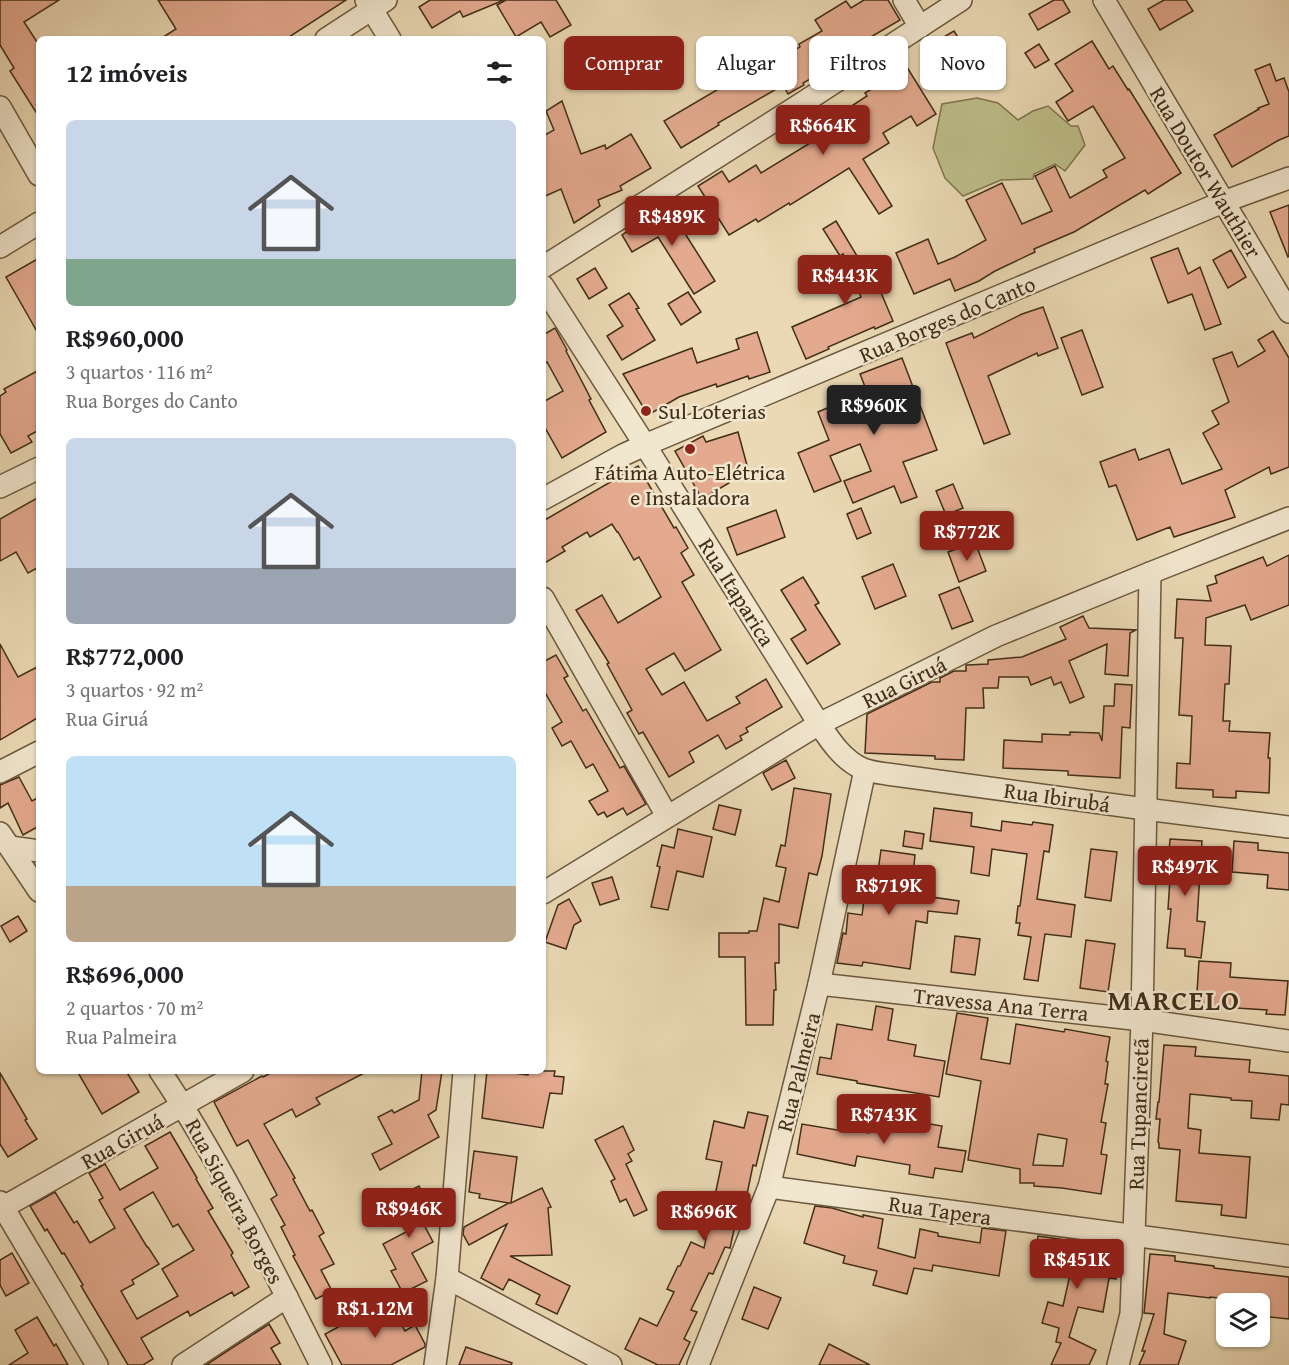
<!DOCTYPE html>
<html lang="pt">
<head>
<meta charset="utf-8">
<style>
  body { margin:0; font-family:"Gentium Book Plus",serif; background:#f2f2f2; color:#202124; height:100vh; display:flex; flex-direction:column; font-size:22px; white-space:nowrap }
  * { box-sizing:border-box; margin:0 }
  p { font-size:20px; color:#757577 }
  .icon { flex:none; width:33px; height:33px; fill:none; stroke:currentColor; stroke-width:2; stroke-linecap:round; stroke-linejoin:round }
  .map { position:relative; flex:1; overflow:hidden }
  .side { position:absolute; left:36px; top:36px; width:510px; height:1038px; display:flex; flex-direction:column; background:#fff; border-radius:9px; box-shadow:0 2px 4px #0004 }
  .side>* { flex:none }
  .guide { position:absolute; left:564px; top:36px; width:570px; height:54px; display:flex; gap:12px }
  .tools { position:absolute; left:1216px; top:1293px; display:grid; gap:12px }
  .tools a { display:grid; place-items:center; width:54px; height:54px; border-radius:9px; background:#fff; box-shadow:0 2px 4px #0004; font-size:30px }
  .price { position:absolute; translate:-50% -51px; padding:0 14px; border-radius:6px; background:#8f2418; color:#fff; font-size:20px; line-height:39px; filter:drop-shadow(0 2px 3px #0008) }
  .price::after { content:''; position:absolute; left:50%; top:36px; width:18px; height:14px; margin-left:-9px; background:inherit; clip-path:polygon(0 0,100% 0,50% 100%) }
  .price.selected { background:#222; color:#fff }
  ul { padding:0; list-style:none }
  li { display:grid; align-content:center; gap:12px; height:318px; padding:0 30px }
  li span { display:grid; place-items:center; height:186px; border-radius:9px; color:#555 }
  li>.icon { margin-inline-start:auto }
  span .icon { width:108px; height:108px; fill:#fffc; stroke-width:1 }
  li b { font-size:26px }
  h2 { display:flex; justify-content:space-between; align-items:center; height:72px; padding:0 30px; font-size:26px }
  .tag { padding:0 21px; border-radius:9px; background:#fff; box-shadow:0 2px 4px #0004; font-size:21px; line-height:54px }
  .tag.selected { background:#8f2418; color:#fff }
  .map>svg:first-child { display:block }
  .green { fill:#bdbe89; stroke:#7f7650; stroke-width:1.5 }
  .building { fill:#e4aa8f; stroke:#412e18; stroke-width:1.5; fill-rule:evenodd }
  .lines { fill:none; stroke-linecap:round; stroke-linejoin:round }
  .minor-casing { stroke:#6b593f; stroke-width:24 }
  .minor { stroke:#f1e6ce; stroke-width:21 }
  .poi-dot { fill:#8f2418; stroke:#f1e6ce; stroke-width:2 }
  .labels { text-anchor:middle; dominant-baseline:central; stroke-width:5; stroke-linejoin:round; paint-order:stroke }
  .street-label { font-size:22px; fill:#412e18; stroke:#f1e6ce }
  .poi-label { font-size:22px; fill:#412e18; stroke:#f1e6ce; text-anchor:start }
  .district-label { font-size:28px; font-weight:bold; letter-spacing:1.5px; fill:#412e18; stroke:#f1e6ce }
</style>
</head>
<body>
<div class="map">
<svg width="1289" height="1365" viewBox="0 0 1289 1365">
  <rect width="100%" height="100%" fill="#ead9b4"/>
  <filter id="stains"><feTurbulence type="fractalNoise" baseFrequency=".00333" numOctaves="4"/><feColorMatrix values="0 0 0 0 .2 0 0 0 0 .09 0 0 0 0 .02 0 0 0 .5 -.17"/></filter>
  <radialGradient id="worn" r=".72"><stop offset=".6" stop-color="#630" stop-opacity="0"/><stop offset="1" stop-color="#630" stop-opacity=".3"/></radialGradient>
  <!-- green -->
  <path class="green" d="M977,98L998,103L1018,120L1033,111L1048,106L1071,126H1078L1085,145L1065,171L1055,164L1034,174L1033,179L1001,180L963,196L945,178L933,148L942,104Z"/>
  <!-- building -->
  <g class="building">
    <path d="M0,0H59L24,22L39,45V117L10,71L14,68L0,45Z"/>
    <path d="M158,0H346L286,39H160L176,29Z"/>
    <path d="M430,0H504L463,17L460,11L432,28L419,7Z"/>
    <path d="M506,0H556L571,25L550,37L541,22L516,37L497,5Z"/>
    <path d="M864,0H888L900,20L857,45L859,47L834,62L835,65L803,83L804,85L788,94L783,85L718,123L719,125L681,148L664,121L722,87L718,81L749,63L755,73L800,47L799,44L822,31L815,20L846,1L851,8Z"/>
    <path d="M1054,0H1063L1070,12L1038,30L1029,14Z"/>
    <path d="M1164,0H1186L1193,11L1160,30L1148,9Z"/>
    <path d="M954,31L976,67L951,83L928,46Z"/>
    <path d="M1092,41L1109,69L1113,66L1128,90L1129,89L1181,173L1148,194L1145,190L1074,232L1034,249L1035,252L995,271L979,281L955,291L950,279L914,294L896,253L928,239L938,264L955,257L986,240L966,200L1002,183L1022,224L1052,211L1035,176L1055,166L1070,198L1107,177L1103,170L1125,158L1093,106L1068,121L1056,102L1073,91L1055,64Z"/>
    <path d="M1039,44L1049,60L1035,68L1025,53Z"/>
    <path d="M905,64L936,114L917,126L911,116L883,133L889,143L863,159L892,206L879,214L849,168L790,205L789,203L758,222L756,219L729,235L698,186L722,171L729,182L756,165L761,173L815,140L810,133L867,96L865,93L888,79L886,76Z"/>
    <path d="M1270,64L1276,81L1284,78L1289,92V136L1279,140L1232,167L1214,135L1259,109L1258,108L1269,104L1255,70Z"/>
    <path d="M562,101L581,154L605,145L606,149L631,134L651,168L620,186L622,190L598,200L600,206L574,223L561,189L543,197V136L554,130L546,111Z"/>
    <path d="M667,205L715,281L694,294L658,237L632,252L622,235Z"/>
    <path d="M1289,205V256L1288,257L1270,212Z"/>
    <path d="M836,221L866,271L871,269L893,321L875,329L874,327L828,347L829,349L806,359L792,327L861,297L843,254L840,256L823,229Z"/>
    <path d="M1178,248L1188,274L1200,267L1221,324L1205,330L1192,294L1168,303L1151,258Z"/>
    <path d="M1231,250L1246,277L1228,288L1213,260Z"/>
    <path d="M39,258V335L6,277Z"/>
    <path d="M595,268L607,288L589,299L577,279Z"/>
    <path d="M688,292L701,312L681,325L668,304Z"/>
    <path d="M629,293L639,308L636,309L655,340L622,360L607,336L623,326L609,305Z"/>
    <path d="M1043,307L1058,348L1038,356L1037,353L988,376L1010,434L984,444L946,343L972,333L974,338L1022,314Z"/>
    <path d="M555,328L567,350L566,351L591,399L589,400L606,432L562,458L543,424V402L563,391L547,362L543,364V335Z"/>
    <path d="M1082,330L1103,387L1082,395L1061,338Z"/>
    <path d="M1273,331L1289,358V467L1271,474L1269,467L1225,490L1235,517L1174,537L1170,527L1137,540L1116,485L1109,487L1100,462L1135,449L1139,460L1169,449L1182,484L1222,469L1203,433L1219,424L1212,411L1229,402L1213,359L1232,352L1238,367L1265,351L1258,340Z"/>
    <path d="M757,332L770,372L749,379L748,376L717,387L716,384L679,397L648,415L623,374L692,348L697,363L739,349L736,339Z"/>
    <path d="M902,358L937,450L903,462L917,497L901,503L894,486L853,503L844,481L871,471L860,444L830,456L841,481L814,492L798,453L829,440L818,412L839,403L843,413L871,402L860,374Z"/>
    <path d="M39,370V430L28,436L32,442L11,453L0,434V396L6,392L4,389Z"/>
    <path d="M738,432L748,469L725,476L729,483L702,499L675,451L703,436L706,442Z"/>
    <path d="M638,466L674,528L676,527L688,548L681,553L694,575L682,582L721,650L685,671L674,653L646,669L662,695L684,682L707,721L740,703L736,697L766,679L782,707L746,728L748,732L740,736L742,740L726,749L718,735L689,752L694,762L669,777L643,732L639,734L627,713L632,710L607,664L609,663L576,610L602,595L618,623L661,597L639,557L634,560L618,532H617L612,524L590,537L587,532L562,547L565,551L543,564V521Z"/>
    <path d="M953,484L963,508L946,515L936,491Z"/>
    <path d="M39,497V567L28,573L16,552L0,561V519Z"/>
    <path d="M861,508L871,533L857,539L847,514Z"/>
    <path d="M776,510L785,537L737,555L727,528Z"/>
    <path d="M975,542L986,571L959,582L948,552Z"/>
    <path d="M1289,555V605L1251,620L1245,605L1206,618L1205,645L1231,646L1229,684H1225L1223,721H1230L1229,731L1270,733L1268,758H1270L1269,793L1236,791V798L1213,797V790L1176,788L1177,763L1190,764L1192,716L1179,715L1183,638H1175L1177,599L1211,601L1207,586L1217,583L1215,576L1263,557L1267,566Z"/>
    <path d="M893,564L906,596L875,609L862,577Z"/>
    <path d="M803,577L819,603L815,605L840,644L807,664L791,639L806,630L781,590Z"/>
    <path d="M959,587L973,621L952,629L939,595Z"/>
    <path d="M1083,616L1089,628L1136,630L1130,633L1128,676L1105,674L1107,644L1069,661L1084,697L1070,703L1061,682L1054,685L1051,677L1031,685L1028,677H999L998,688H983L984,708H966L964,760L935,759V756L865,753L867,714L932,682H940V678L954,671H966V665H967L988,664V660L1022,657L1066,639L1060,627Z"/>
    <path d="M0,644L18,677L39,666V717L0,740Z"/>
    <path d="M556,655L568,676L564,678L583,711L586,709L620,768L624,766L646,804L627,815L623,808L607,817L604,812L598,815L589,801L608,791L593,764L586,768L571,741L562,746L552,728L562,722L543,689V662Z"/>
    <path d="M1115,684L1132,685L1130,728L1122,727L1120,778L1068,775V771L1003,768L1004,740L1042,742V734L1070,735V732L1099,733L1102,741L1104,706H1114Z"/>
    <path d="M786,760L795,778L772,790L763,773Z"/>
    <path d="M19,777L32,801L39,797V826L23,835L8,803L0,808V785Z"/>
    <path d="M794,788L831,794L822,856L817,875L809,873L798,928L779,924V963H775L776,990H774L773,1025H746L745,957H719V933H749V931H757L764,898L779,902L786,868L776,866L781,845L785,846Z"/>
    <path d="M719,805L741,810L735,835L713,829Z"/>
    <path d="M934,808L972,813L971,826L1001,831L1002,821L1032,825L1033,822L1053,825L1049,852L1044,851L1037,899L1075,905L1071,937L1045,934L1038,981L1024,979L1031,937L1018,935L1020,923H1016L1018,906H1020L1027,854L992,849L989,876L971,873L974,847L930,841Z"/>
    <path d="M678,829L712,837L703,877L677,871L668,910L651,907L660,867L657,866L662,845L674,848Z"/>
    <path d="M905,831L924,834L922,849L903,846Z"/>
    <path d="M1170,839L1202,841L1197,921L1205,922L1201,958L1185,956V949L1167,948L1171,909H1168L1170,879H1167Z"/>
    <path d="M1234,841L1258,843V850L1289,853V890L1267,888L1268,875L1232,872Z"/>
    <path d="M1091,849L1117,852L1111,901L1085,897Z"/>
    <path d="M881,850L915,855L911,894L959,901L957,914L928,911L927,923L916,921L910,969L863,962L862,966L837,963L843,933L846,934L848,913L862,915L866,884L876,885Z"/>
    <path d="M612,877L619,899L600,905L592,883Z"/>
    <path d="M569,899L581,921L574,925L566,949L545,942L558,905Z"/>
    <path d="M18,916L27,931L10,942L1,926Z"/>
    <path d="M955,936L980,939L975,975L951,972Z"/>
    <path d="M1086,940L1115,944L1108,992L1080,988Z"/>
    <path d="M1199,961L1231,963L1230,977L1288,981L1285,1015L1266,1014L1267,1010L1221,1007V1009L1196,1008Z"/>
    <path d="M876,1006L893,1009L888,1040L916,1045L914,1056L945,1061L939,1097L857,1083V1081L817,1074L820,1057L831,1059L837,1024L872,1030Z"/>
    <path d="M957,1013L988,1018L981,1059L1010,1064L1016,1024L1064,1032L1065,1029L1110,1037L1106,1061L1108,1062L1105,1084H1108L1101,1122L1106,1123L1101,1154L1107,1155L1101,1194L1062,1188L1034,1186V1183H1020V1169L968,1160L981,1081L946,1074ZM1038,1134L1067,1139L1063,1166L1033,1165Z"/>
    <path d="M1164,1045L1196,1047L1195,1056L1250,1060L1249,1072L1289,1076V1105L1281,1104L1279,1120L1251,1118L1252,1101L1231,1100V1098L1190,1094L1188,1128L1201,1130L1199,1153L1250,1157L1246,1218L1221,1215L1222,1205L1176,1201L1180,1150L1159,1148V1143L1158,1142L1160,1119H1156L1158,1102H1159Z"/>
    <path d="M77,1071H126L139,1092L102,1114Z"/>
    <path d="M274,1071H368L316,1098L320,1104L296,1117L292,1109L264,1124L295,1178L293,1179L310,1211L312,1210L324,1233L319,1236L334,1264L321,1270L332,1291L316,1299L293,1256L295,1255L281,1227L285,1225L271,1199L277,1195L248,1140L237,1146L214,1102L262,1076L263,1077Z"/>
    <path d="M422,1071H442L436,1110L428,1115L439,1137L380,1170L372,1154L392,1144L378,1117L392,1110L394,1113L419,1100Z"/>
    <path d="M487,1071H500L528,1075L529,1071H555L554,1076L564,1077L562,1094L550,1093L543,1128L482,1118Z"/>
    <path d="M0,1073L27,1119L25,1120L37,1139L8,1157L0,1144Z"/>
    <path d="M748,1112L768,1116L756,1166L753,1165L745,1204L740,1203L730,1248L725,1247L713,1274L709,1273L691,1310L697,1312L684,1339L690,1342L679,1365H658L625,1349L640,1318L657,1326L674,1292L667,1289L678,1266H680L691,1242L704,1248L722,1162L706,1159L714,1121L744,1128Z"/>
    <path d="M872,1114L942,1126L938,1147L966,1151L962,1172L935,1168L933,1178L909,1174L910,1165L857,1156L855,1166L797,1154L802,1124L843,1131L844,1129L869,1133Z"/>
    <path d="M623,1126L634,1150L628,1154L632,1161L626,1164L647,1210L634,1216L626,1199L620,1202L611,1181L615,1179L595,1140Z"/>
    <path d="M170,1132L197,1178L196,1179L213,1208L208,1211L233,1253L231,1255L249,1287L234,1296L232,1292L190,1316L188,1311L141,1338L153,1359L143,1365H128L81,1286L83,1285L64,1253L62,1254L47,1229L45,1231L30,1206L55,1192L74,1223L77,1221L90,1243L115,1228L99,1200L103,1198L89,1173L105,1164L120,1190L158,1168L145,1146ZM153,1192L173,1227L178,1224L194,1250L162,1269L178,1296L137,1319L121,1291L134,1284L132,1280L159,1264L148,1247H147L124,1209Z"/>
    <path d="M474,1151L517,1157L511,1203L542,1188L551,1207L548,1208L552,1255L510,1256L570,1286L557,1314L536,1304L540,1295L509,1279L503,1290L481,1278L507,1224L469,1245L463,1234L464,1227L509,1203L479,1198L480,1194L469,1192Z"/>
    <path d="M419,1186L432,1211L420,1217L433,1242L412,1253L427,1281L403,1293L391,1271L396,1269L383,1244L408,1231L391,1200Z"/>
    <path d="M815,1206L832,1208L863,1217V1215L883,1219L878,1248L915,1258L920,1229L938,1233V1236L980,1243L982,1228L1006,1231L999,1276L933,1265L932,1271L914,1268L907,1294L873,1285L877,1271L843,1263L845,1256L804,1243Z"/>
    <path d="M1038,1236L1121,1248L1116,1279L1109,1278L1103,1312L1078,1307L1069,1337L1096,1350L1089,1365H1051L1061,1343L1056,1342L1059,1328L1042,1323L1048,1302L1063,1306L1071,1270L1034,1264Z"/>
    <path d="M12,1253L29,1283L6,1296L0,1285V1260Z"/>
    <path d="M1150,1254L1175,1256V1261L1214,1266V1268L1289,1277V1319L1260,1316V1304H1247V1301L1210,1297V1298L1168,1293L1164,1334L1186,1341L1178,1365H1139L1145,1351H1142L1154,1314L1144,1313Z"/>
    <path d="M754,1287L781,1298L768,1329L742,1319Z"/>
    <path d="M389,1300L405,1331L415,1325L425,1344V1347L391,1365H342L325,1334Z"/>
    <path d="M37,1317L54,1346L56,1344L68,1365H9L28,1353L15,1330Z"/>
    <path d="M269,1324L280,1343L271,1348L281,1365H206Z"/>
    <path d="M829,1344L870,1365H819Z"/>
    <path d="M466,1347L512,1363L511,1365H459Z"/>
  </g>
  <g class="lines">
    <!-- minor casing -->
    <g class="minor-casing">
      <g id="minor">
        <path d="M366,0L390,39"/>
        <path d="M904,0L920,27"/>
        <path d="M1104,0L1289,312"/>
        <path d="M326,39L386,0"/>
        <path d="M0,107L39,175"/>
        <path d="M0,247L39,223"/>
        <path d="M543,267L801,104L961,0"/>
        <path d="M543,286L645,445L819,724C831,742 843,760 863,769C871,772 880,773 887,774L1145,809L1289,827"/>
        <path d="M0,487L39,468"/>
        <path d="M543,499L623,455L645,445L1223,202L1289,178"/>
        <path d="M543,598L667,816"/>
        <path d="M0,772L39,752"/>
        <path d="M0,833L39,891"/>
        <path d="M10,847L39,851"/>
        <path d="M543,893L819,724L996,636L1150,573L1289,518"/>
        <path d="M819,984L1142,1020L1289,1041"/>
        <path d="M160,1071C222,1164 271,1266 321,1365"/>
        <path d="M769,1187L1289,1256"/>
        <path d="M0,1202L97,1365"/>
        <path d="M0,1209L243,1071"/>
        <path d="M447,1278L611,1365"/>
        <path d="M183,1365L287,1297"/>
        <path d="M435,1365L447,1278L464,1071"/>
        <path d="M698,1365L769,1187L819,984L865,770"/>
        <path d="M1118,1365L1131,1314L1142,1020L1150,573"/>
      </g>
    </g>
    <!-- minor -->
    <use href="#minor" class="minor"/>
  </g>
  <!-- markers -->
  <g class="poi-dot">
    <circle cx="646" cy="411" r="6"/>
    <circle cx="690" cy="449" r="6"/>
  </g>
  <g class="labels">
    <!-- street labels -->
    <g class="street-label">
      <text transform="translate(1206 172) rotate(59)">Rua Doutor Wauthier</text>
      <text transform="translate(947 319) rotate(-23)">Rua Borges do Canto</text>
      <text transform="translate(737 592) rotate(58)">Rua Itaparica</text>
      <text transform="translate(904 682) rotate(-26)">Rua Giruá</text>
      <text transform="translate(1057 797) rotate(8)">Rua Ibirubá</text>
      <text transform="translate(1001 1004) rotate(6)">Travessa Ana Terra</text>
      <text transform="translate(798 1072) rotate(-76)">Rua Palmeira</text>
      <text transform="translate(1138 1114) rotate(-88)">Rua Tupanciretã</text>
      <text transform="translate(122 1141) rotate(-29)">Rua Giruá</text>
      <text transform="translate(235 1201) rotate(62)">Rua Siqueira Borges</text>
      <text transform="translate(940 1210) rotate(8)">Rua Tapera</text>
    </g>
    <!-- poi labels -->
    <g class="poi-label">
      <text x="658" y="411">Sul Loterias</text>
      <text x="690" y="472" text-anchor="middle">Fátima Auto-Elétrica<tspan x="690" dy="25">e Instaladora</tspan></text>
    </g>
    <!-- district labels -->
    <g class="district-label">
      <text x="1174" y="999">MARCELO</text>
    </g>
  </g>
  <rect width="100%" height="100%" filter="url(#stains)"/>
  <rect width="100%" height="100%" fill="url(#worn)"/>
</svg>
<div class="tools">
<a><svg class="icon" aria-label="layers" viewBox="0 0 24 24"><path d="M12 4l9 5-9 5-9-5zM3 14l9 5 9-5"/></svg></a>
</div>
<b class="price" style="left:823px;top:156px">R$664K</b>
<b class="price" style="left:672px;top:247px">R$489K</b>
<b class="price" style="left:845px;top:306px">R$443K</b>
<b class="price selected" style="left:874px;top:436px">R$960K</b>
<b class="price" style="left:967px;top:562px">R$772K</b>
<b class="price" style="left:1185px;top:897px">R$497K</b>
<b class="price" style="left:889px;top:916px">R$719K</b>
<b class="price" style="left:884px;top:1145px">R$743K</b>
<b class="price" style="left:409px;top:1239px">R$946K</b>
<b class="price" style="left:704px;top:1242px">R$696K</b>
<b class="price" style="left:1077px;top:1290px">R$451K</b>
<b class="price" style="left:375px;top:1339px">R$1.12M</b>
<div class="guide">
<a class="tag selected">Comprar</a>
<a class="tag">Alugar</a>
<a class="tag">Filtros</a>
<a class="tag">Novo</a>
</div>
<section class="side">
<h2>12 imóveis<svg class="icon" aria-label="filters" viewBox="0 0 24 24"><path d="M4 7h16M4 17h16"/><circle cx="9" cy="7" r="2"/><circle cx="15" cy="17" r="2"/></svg></h2>
<ul>
<li><span style="background:linear-gradient(#c9d6e8 75%,#7fa58c 0)"><svg class="icon" aria-label="home" viewBox="0 0 24 24"><path d="M3 11l9-7 9 7M6 9v11h12V9"/></svg></span><div><b>R$960,000</b><p>3 quartos · 116 m²</p><p>Rua Borges do Canto</p></div></li>
<li><span style="background:linear-gradient(#c9d6e8 70%,#9aa5b1 0)"><svg class="icon" aria-label="home" viewBox="0 0 24 24"><path d="M3 11l9-7 9 7M6 9v11h12V9"/></svg></span><div><b>R$772,000</b><p>3 quartos · 92 m²</p><p>Rua Giruá</p></div></li>
<li><span style="background:linear-gradient(#bfe0f5 70%,#b9a48a 0)"><svg class="icon" aria-label="home" viewBox="0 0 24 24"><path d="M3 11l9-7 9 7M6 9v11h12V9"/></svg></span><div><b>R$696,000</b><p>2 quartos · 70 m²</p><p>Rua Palmeira</p></div></li>
</ul>
</section>
</div>
</body>
</html>
